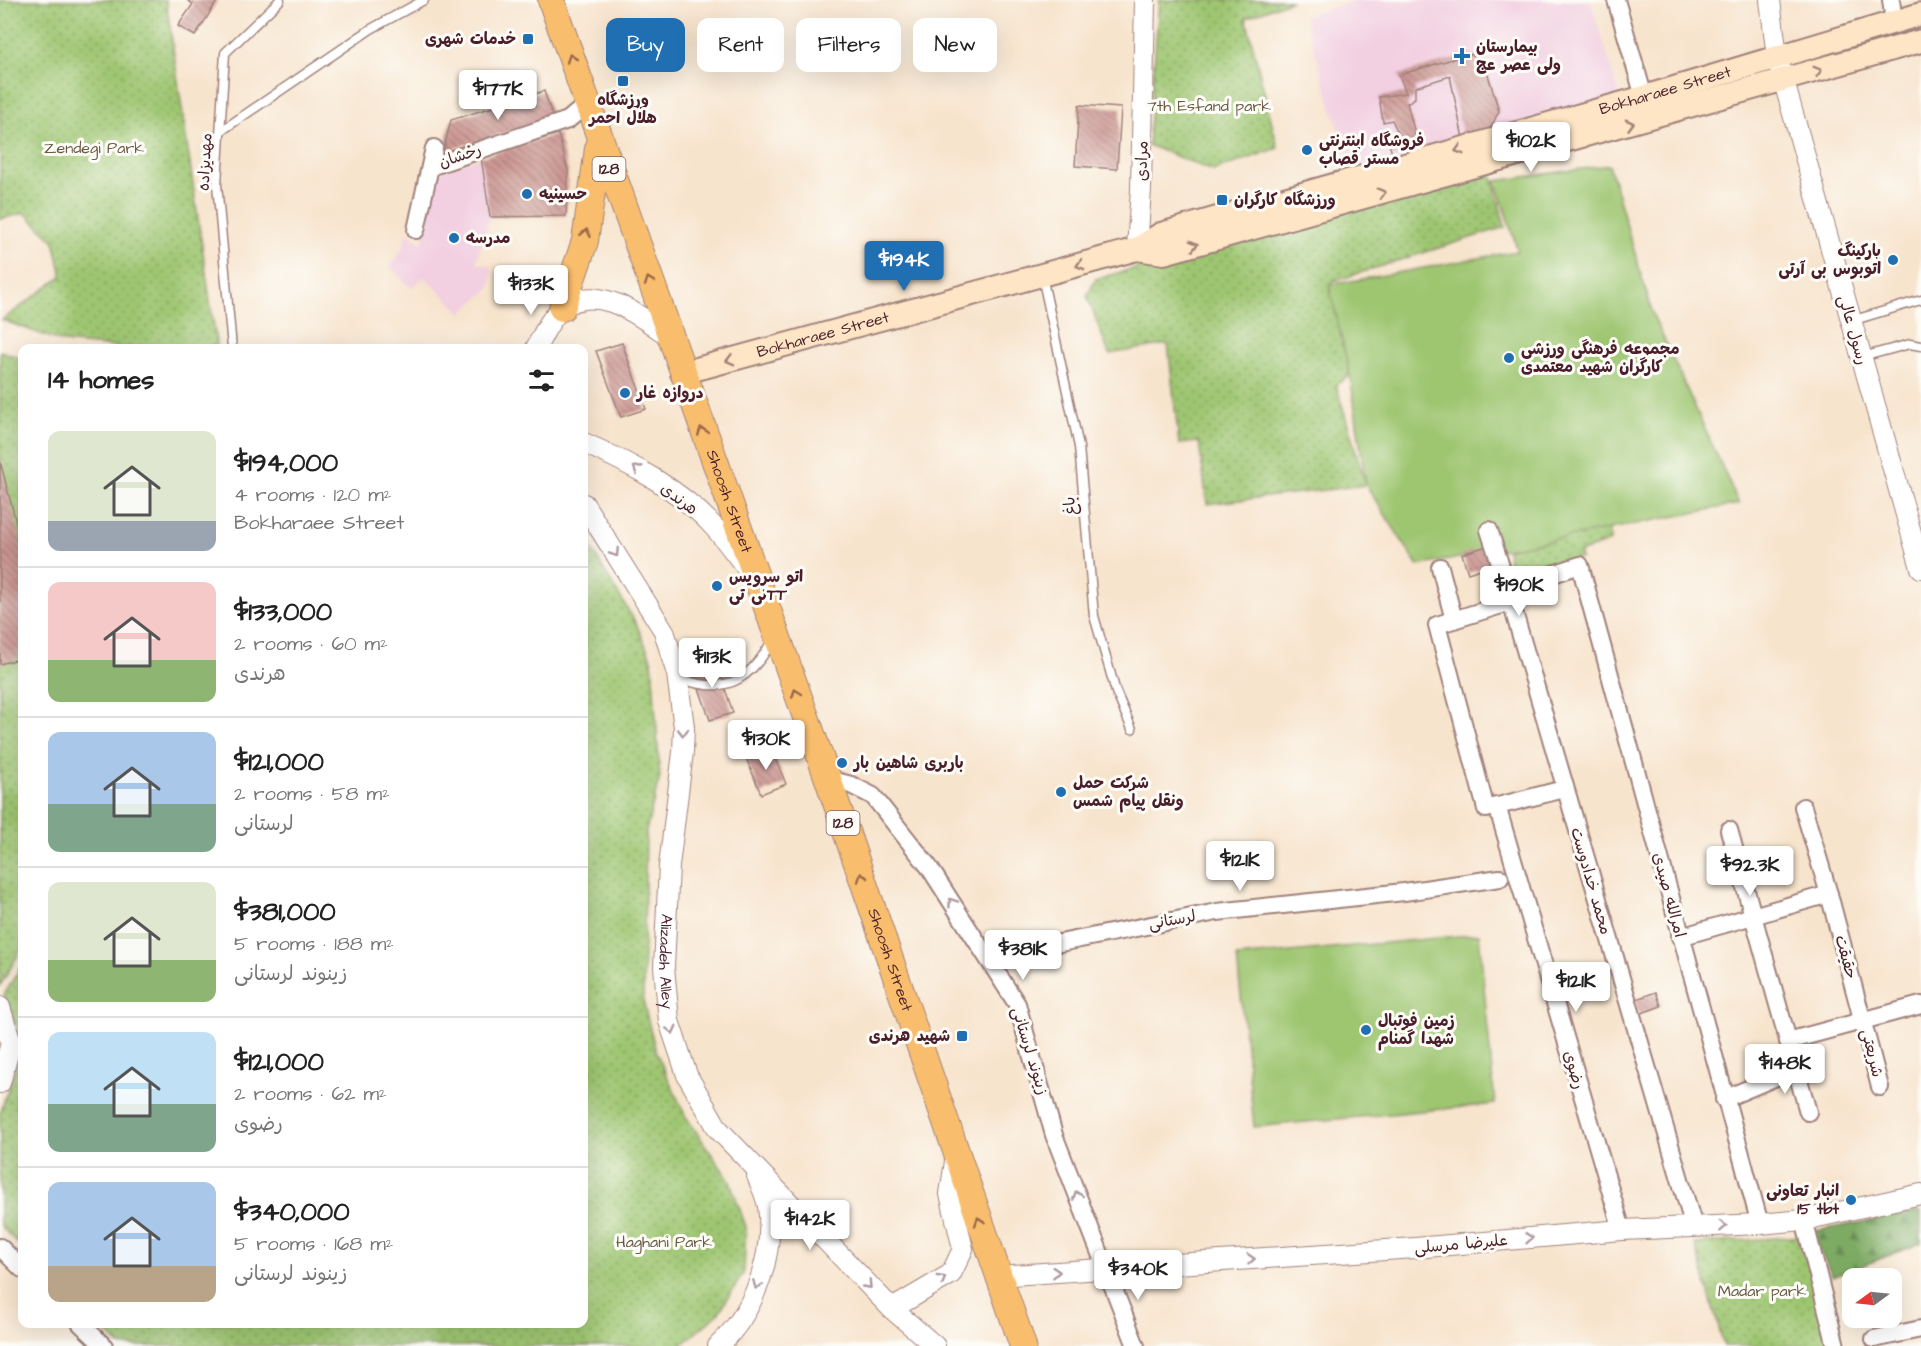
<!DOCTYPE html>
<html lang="en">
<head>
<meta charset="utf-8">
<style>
  body { margin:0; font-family:"Architects Daughter","Playpen Sans Arabic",sans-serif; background:#f6f6f6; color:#222; height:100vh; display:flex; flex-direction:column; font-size:22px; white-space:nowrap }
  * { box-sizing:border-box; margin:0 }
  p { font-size:20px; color:#767676 }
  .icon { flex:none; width:33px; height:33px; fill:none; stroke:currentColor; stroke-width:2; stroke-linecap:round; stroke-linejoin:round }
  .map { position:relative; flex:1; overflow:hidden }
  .sheet { position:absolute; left:18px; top:344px; width:570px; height:984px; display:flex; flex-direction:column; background:#fff; border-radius:12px; box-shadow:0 6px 24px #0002 }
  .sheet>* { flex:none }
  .banner { position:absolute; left:606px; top:18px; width:570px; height:54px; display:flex; gap:12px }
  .needle { width:39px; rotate:255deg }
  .tools { position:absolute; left:1842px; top:1268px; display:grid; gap:12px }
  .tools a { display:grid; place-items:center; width:60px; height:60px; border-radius:12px; background:#fff; box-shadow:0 6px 24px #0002; font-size:30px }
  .price { position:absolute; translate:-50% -51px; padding:0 14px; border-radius:6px; background:#fff; color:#222; font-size:20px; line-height:39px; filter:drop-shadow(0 2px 3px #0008) }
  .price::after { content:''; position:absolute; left:50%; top:36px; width:18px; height:14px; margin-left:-9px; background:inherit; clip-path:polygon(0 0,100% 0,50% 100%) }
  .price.current { background:#1f6fb2; color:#fff }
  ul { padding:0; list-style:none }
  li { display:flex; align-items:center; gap:18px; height:150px; padding:0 30px }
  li+li { border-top:2px solid #e0e0e0 }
  li span { display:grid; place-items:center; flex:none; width:168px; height:120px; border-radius:12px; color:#555 }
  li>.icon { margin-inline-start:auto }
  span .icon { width:72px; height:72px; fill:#fffc; stroke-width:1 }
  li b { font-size:26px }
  h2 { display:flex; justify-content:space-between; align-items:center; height:72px; padding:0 30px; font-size:26px }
  .pill { padding:0 21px; border-radius:12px; background:#fff; box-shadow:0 6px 24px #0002; font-size:21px; line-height:54px }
  .pill.current { background:#1f6fb2; color:#fff }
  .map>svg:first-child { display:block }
  .built { fill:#f2cfe1 }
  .grass { fill:url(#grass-dots); stroke:#74724e; stroke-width:1.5 }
  .forest { fill:url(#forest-firs); stroke:#646547; stroke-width:1.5 }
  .pitch { fill:#9ec671; stroke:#74724e; stroke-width:1.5 }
  .building { fill:url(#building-back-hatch) }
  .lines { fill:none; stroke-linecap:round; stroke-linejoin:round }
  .service-casing { stroke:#a0827c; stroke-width:11 }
  .minor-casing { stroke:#a0827c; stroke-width:20 }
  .tertiary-casing { stroke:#a0827c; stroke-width:22 }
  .secondary-casing { stroke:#a0827c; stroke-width:26 }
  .primary-casing { stroke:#a0827c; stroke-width:28 }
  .service { stroke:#fff; stroke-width:8 }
  .minor { stroke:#fff; stroke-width:16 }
  .tertiary { stroke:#fff; stroke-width:20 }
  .secondary { stroke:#fde5c5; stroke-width:22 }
  .primary { stroke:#f9be6d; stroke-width:26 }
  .oneway { stroke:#996749 }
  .oneway2 { stroke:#a48278 }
  .oneway3 { stroke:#ae9aa0 }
  .poi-dot { fill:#1f6fb2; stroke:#fdfcf7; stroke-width:2 }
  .labels { text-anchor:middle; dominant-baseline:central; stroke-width:6; stroke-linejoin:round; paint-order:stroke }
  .shield { fill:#fdfcf7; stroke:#806168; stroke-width:1.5 }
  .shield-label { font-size:15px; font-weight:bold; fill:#4a1f2b }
  .poi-label { font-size:16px; font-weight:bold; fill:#4a1f2b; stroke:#fdfcf7; text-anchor:start }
  .street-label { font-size:16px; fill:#4a1f2b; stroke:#fdfcf7 }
  .park-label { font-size:16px; fill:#675944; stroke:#fdfcf7 }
</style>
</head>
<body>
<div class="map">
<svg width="1921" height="1346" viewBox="0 0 1921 1346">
  <defs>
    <pattern id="grass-dots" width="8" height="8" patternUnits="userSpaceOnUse" patternTransform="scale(1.5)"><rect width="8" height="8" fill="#9ec671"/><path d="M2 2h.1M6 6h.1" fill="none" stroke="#83a05d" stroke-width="1.8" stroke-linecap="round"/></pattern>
    <pattern id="forest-firs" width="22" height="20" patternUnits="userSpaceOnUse" patternTransform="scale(1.5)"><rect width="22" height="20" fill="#7eab63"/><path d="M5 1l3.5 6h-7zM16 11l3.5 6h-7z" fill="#698b52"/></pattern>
    <pattern id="building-back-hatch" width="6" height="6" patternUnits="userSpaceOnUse" patternTransform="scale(1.5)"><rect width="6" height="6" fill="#cc9793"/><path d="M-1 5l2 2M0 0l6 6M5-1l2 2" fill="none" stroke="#a87b78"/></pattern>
  </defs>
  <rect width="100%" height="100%" fill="#fdfcf7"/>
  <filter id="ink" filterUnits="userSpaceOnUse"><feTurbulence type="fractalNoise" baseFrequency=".0167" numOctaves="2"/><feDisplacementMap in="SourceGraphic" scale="12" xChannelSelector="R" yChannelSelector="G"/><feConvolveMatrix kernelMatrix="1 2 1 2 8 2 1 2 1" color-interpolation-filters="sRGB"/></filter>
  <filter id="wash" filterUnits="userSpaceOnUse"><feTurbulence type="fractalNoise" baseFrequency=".008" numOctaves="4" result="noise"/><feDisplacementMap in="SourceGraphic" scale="24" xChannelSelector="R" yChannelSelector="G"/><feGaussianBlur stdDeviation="1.35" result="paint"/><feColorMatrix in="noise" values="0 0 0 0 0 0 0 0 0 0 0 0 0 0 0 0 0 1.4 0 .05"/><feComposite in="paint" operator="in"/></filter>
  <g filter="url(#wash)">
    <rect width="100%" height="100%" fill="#f7e4cd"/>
    <!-- built -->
    <g class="built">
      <path d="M1358,0H1590L1620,96L1353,177L1304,16Z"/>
      <path d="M481,157L490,217L476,263L492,267L491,287L462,313L424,277L411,288L390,267L402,250L407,232L422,244L437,173Z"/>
    </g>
    <!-- grass -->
    <g class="grass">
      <path d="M0,0H166L217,348H124L63,342L2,320L62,276L54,241L25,213L0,219Z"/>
      <path d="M1159,0H1292L1246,18L1278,148L1213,171L1148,145Z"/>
      <path d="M1491,172L1505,227L1331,282L1350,375L1336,385L1366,485L1207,504L1199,442L1179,444L1168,344L1109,354L1087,296L1096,279Z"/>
      <path d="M0,351L22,358V948L0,986Z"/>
      <path d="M1610,526V541L1579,553L1581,558L1512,582L1507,550L1542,538Z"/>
      <path d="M584,537L636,623L652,661L660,777L646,831L643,1001L656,1052L686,1117L730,1181L746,1227L744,1272L718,1314L680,1346H120L96,1323H584Z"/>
      <path d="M22,965V1248L0,1225V1113L18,1061V1030L4,995Z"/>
      <path d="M1801,1236L1830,1346H1724L1695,1244Z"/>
    </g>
    <!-- forest -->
    <path class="forest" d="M1921,1211V1243L1833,1277L1810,1232Z"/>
    <!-- pitch -->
    <g class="pitch">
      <path d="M1609,165L1653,315L1739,504L1418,566L1366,485L1350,375L1329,285L1518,251L1495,181Z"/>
      <path d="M1479,934L1495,1104L1254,1127L1237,957Z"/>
    </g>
    <g id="blocks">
      <!-- building -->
      <g class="building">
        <path d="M187,0H218L195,36L178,26L193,4Z"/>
        <path d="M1469,54L1483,58L1499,111L1491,127L1464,143L1450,76L1415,87V98L1407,103L1419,149L1393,157L1388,140L1400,137L1392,120L1383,122L1379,97L1406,93L1399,75Z"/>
        <path d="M544,91L553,118L443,152L451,120Z"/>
        <path d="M1079,105L1121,108L1117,169L1075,166Z"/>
        <path d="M558,134L568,171L566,216L490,217L481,157Z"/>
        <path d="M622,343L646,409L621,417L596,351Z"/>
        <path d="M0,461L22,545V658L0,664Z"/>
        <path d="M1487,546L1493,565L1468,573L1462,554Z"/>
        <path d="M715,658L733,713L710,720L691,665Z"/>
        <path d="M771,748L786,784L761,794L746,758Z"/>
        <path d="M1656,992L1661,1006L1639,1014L1634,1000Z"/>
      </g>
    </g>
  </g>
  <g filter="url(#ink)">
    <use href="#blocks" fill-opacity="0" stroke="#a0827c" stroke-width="1.5"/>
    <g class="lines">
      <!-- service casing -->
      <g class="service-casing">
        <g id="service">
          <path d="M221,131L371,29L424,0"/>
          <path d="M1042,276L1079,447L1094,616L1116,692L1132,729"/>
          <path d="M1851,321L1921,300"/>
          <path d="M232,348L217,184L225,53L280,0"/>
          <path d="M1862,357L1910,344L1921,346"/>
          <path d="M688,681C729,694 752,677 772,641"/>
        </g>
      </g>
      <!-- minor casing -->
      <g class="minor-casing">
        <g id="minor">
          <path d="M1616,0L1644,97"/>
          <path d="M1891,0L1894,22"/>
          <path d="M430,167L568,120L587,104"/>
          <path d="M416,230L434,148"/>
          <path d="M1489,530L1510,594"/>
          <path d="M1440,567L1454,620"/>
          <path d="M1511,602L1694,1227"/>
          <path d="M828,779L851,785L873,796L929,867L1017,1004L1054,1135L1136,1346"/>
          <path d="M1564,789L1486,809L1437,625L1511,602L1510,594L1514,587L1580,565L1760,1224"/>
          <path d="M1497,806L1622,1230"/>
          <path d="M1803,807L1829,894L1880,1087"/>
          <path d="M1729,830L1808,1112"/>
          <path d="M1680,937L1829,894"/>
          <path d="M989,957L1217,912L1404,892L1500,878"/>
          <path d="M1788,1041L1921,1005"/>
          <path d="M1724,1099L1795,1069"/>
          <path d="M1804,1220L1836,1346"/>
          <path d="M0,1247L22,1269"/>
          <path d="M80,1323L104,1346"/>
          <path d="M1874,1339L1921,1329"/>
        </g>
      </g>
      <!-- tertiary casing -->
      <g class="tertiary-casing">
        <g id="tertiary">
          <path d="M1770,0L1777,57L1921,568"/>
          <path d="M1137,249L1141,189L1145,0"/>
          <path d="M536,348C543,335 549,320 561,309C596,280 641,317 669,336"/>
          <path d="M584,443C629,463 680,489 714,527C727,541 737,556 749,571"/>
          <path id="s1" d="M584,504L664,631L677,674L684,727L683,752L669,866L664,967L669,1021L687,1075L718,1129L892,1309L935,1346"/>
          <path d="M0,1007L11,1043L0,1083"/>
          <path d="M998,1276L1415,1248L1622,1230L1760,1224L1804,1220L1921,1194"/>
          <path d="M892,1309L951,1274L963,1249L950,1194L956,1155"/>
          <path d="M718,1346C754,1313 775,1255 768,1206C766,1196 761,1185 757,1176"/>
        </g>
      </g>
      <!-- secondary casing -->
      <g class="secondary-casing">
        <g id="secondary">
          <path d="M1137,249L1164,253L1921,41"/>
          <path id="s2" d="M682,373L1137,249L1161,234L1644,97L1921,14"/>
        </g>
      </g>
      <!-- primary casing -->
      <g class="primary-casing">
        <g id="primary">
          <path id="s3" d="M551,0L828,779L1023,1346"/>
          <path d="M562,308L585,241L598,149"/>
        </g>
      </g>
      <!-- service -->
      <use href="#service" class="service"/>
      <!-- minor -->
      <use href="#minor" class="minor"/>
      <!-- tertiary -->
      <use href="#tertiary" class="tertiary"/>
      <!-- secondary -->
      <use href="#secondary" class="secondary"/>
      <!-- primary -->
      <use href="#primary" class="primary"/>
    </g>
    <!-- one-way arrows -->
    <defs><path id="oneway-chevron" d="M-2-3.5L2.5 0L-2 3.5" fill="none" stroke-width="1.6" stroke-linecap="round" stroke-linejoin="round" transform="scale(1.5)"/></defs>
    <g class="oneway">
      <use href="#oneway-chevron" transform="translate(571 58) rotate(-109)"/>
      <use href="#oneway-chevron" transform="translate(586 233) rotate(-79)"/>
      <use href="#oneway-chevron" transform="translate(649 281) rotate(-110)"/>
      <use href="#oneway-chevron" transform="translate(702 431) rotate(-110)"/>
      <use href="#oneway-chevron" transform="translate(796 693) rotate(-110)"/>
      <use href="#oneway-chevron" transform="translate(862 877) rotate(-109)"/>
      <use href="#oneway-chevron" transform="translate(979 1221) rotate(-109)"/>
    </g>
    <g class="oneway2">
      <use href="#oneway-chevron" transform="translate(1818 71) rotate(-16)"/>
      <use href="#oneway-chevron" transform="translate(1630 124) rotate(-15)"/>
      <use href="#oneway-chevron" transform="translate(1459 150) rotate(164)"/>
      <use href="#oneway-chevron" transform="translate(1382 193) rotate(-15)"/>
      <use href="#oneway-chevron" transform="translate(1194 245) rotate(-15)"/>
      <use href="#oneway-chevron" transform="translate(1080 265) rotate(164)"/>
      <use href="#oneway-chevron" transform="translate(730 360) rotate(165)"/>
    </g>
    <g class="oneway3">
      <use href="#oneway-chevron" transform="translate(637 469) rotate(-147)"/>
      <use href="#oneway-chevron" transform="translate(615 553) rotate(57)"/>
      <use href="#oneway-chevron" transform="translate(683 732) rotate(90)"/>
      <use href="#oneway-chevron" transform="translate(952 902) rotate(-124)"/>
      <use href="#oneway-chevron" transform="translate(672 1030) rotate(76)"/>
      <use href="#oneway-chevron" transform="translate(1077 1195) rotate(-111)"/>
      <use href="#oneway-chevron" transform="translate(1723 1226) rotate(-3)"/>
      <use href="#oneway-chevron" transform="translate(1529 1238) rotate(-5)"/>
      <use href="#oneway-chevron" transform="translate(1251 1259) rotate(-4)"/>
      <use href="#oneway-chevron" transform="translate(1056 1272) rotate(-4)"/>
      <use href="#oneway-chevron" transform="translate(942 1279) rotate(-31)"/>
      <use href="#oneway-chevron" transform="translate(757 1285) rotate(112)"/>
      <use href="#oneway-chevron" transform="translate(868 1285) rotate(46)"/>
    </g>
  </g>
  <!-- markers -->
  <g class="poi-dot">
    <rect x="522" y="33" width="12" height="12" rx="3"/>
    <path d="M1459 47h6v6h6v6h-6v6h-6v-6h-6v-6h6z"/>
    <rect x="617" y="75" width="12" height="12" rx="3"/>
    <circle cx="1307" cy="150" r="6"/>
    <circle cx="527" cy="194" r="6"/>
    <rect x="1216" y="194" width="12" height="12" rx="3"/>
    <circle cx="454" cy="238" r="6"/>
    <circle cx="1893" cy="260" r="6"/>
    <circle cx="1509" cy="358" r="6"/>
    <circle cx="625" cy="393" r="6"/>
    <circle cx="717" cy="586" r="6"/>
    <circle cx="842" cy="763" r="6"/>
    <circle cx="1061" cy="792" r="6"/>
    <circle cx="1366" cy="1030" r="6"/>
    <rect x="956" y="1030" width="12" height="12" rx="3"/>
    <circle cx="1851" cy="1200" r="6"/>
  </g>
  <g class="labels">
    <!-- shield labels -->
    <g class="shield">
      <rect x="592.5" y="157" width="33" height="24" rx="4.5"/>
      <rect x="826.5" y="811" width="33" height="24" rx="4.5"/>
    </g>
    <g class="shield-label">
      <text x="609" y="169">128</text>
      <text x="843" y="823">128</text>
    </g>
    <!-- poi labels -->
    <g class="poi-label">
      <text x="516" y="39" text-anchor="end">خدمات شهری</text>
      <text x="1476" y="47">بیمارستان<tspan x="1476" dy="18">ولی عصر عج</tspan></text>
      <text x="623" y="100" text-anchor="middle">ورزشگاه<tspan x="623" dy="18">هلال احمر</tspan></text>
      <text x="1319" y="141">فروشگاه اینترنتی<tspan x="1319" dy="18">مستر قصاب</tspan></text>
      <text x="539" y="194">حسینیه</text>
      <text x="1234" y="200">ورزشگاه کارگران</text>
      <text x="466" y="238">مدرسه</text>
      <text x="1881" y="251" text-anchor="end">پارکینگ<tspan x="1881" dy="18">اتوبوس بی آرتی</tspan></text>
      <text x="1521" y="349">مجموعه فرهنگی ورزشی<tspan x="1521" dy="18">کارگران شهید معتمدی</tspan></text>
      <text x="637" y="393">دروازه غار</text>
      <text x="729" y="577">اتو سرویس<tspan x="729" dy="18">تی تیTT</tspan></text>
      <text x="854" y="763">باربری شاهین بار</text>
      <text x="1073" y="783">شرکت حمل<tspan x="1073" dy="18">ونقل پیام شمس</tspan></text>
      <text x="1378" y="1021">زمین فوتبال<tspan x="1378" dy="18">شهدا گمنام</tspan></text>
      <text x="950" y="1036" text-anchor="end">شهید هرندی</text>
      <text x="1839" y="1191" text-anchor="end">انبار تعاونی<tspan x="1839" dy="18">15 tbt</tspan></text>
    </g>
    <!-- street labels -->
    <g class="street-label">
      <text stroke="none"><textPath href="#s2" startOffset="1024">Bokharaee Street</textPath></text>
      <text transform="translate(460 156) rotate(-19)">رخشان</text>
      <text transform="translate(1142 161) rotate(-89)">مرادی</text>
      <text transform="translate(205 162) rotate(-87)">مهدیزاده</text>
      <text transform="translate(1853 330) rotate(74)">رسول عالی</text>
      <text stroke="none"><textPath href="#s2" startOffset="146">Bokharaee Street</textPath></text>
      <text transform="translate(679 499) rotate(37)">هرندی</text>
      <text stroke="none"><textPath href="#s3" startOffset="532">Shoosh Street</textPath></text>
      <text transform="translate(1070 506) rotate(-96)">باغ</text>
      <text transform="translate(1591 881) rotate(74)">محمد خدادوست</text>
      <text transform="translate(1669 895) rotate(75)">امرالله صیدی</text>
      <text transform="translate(1172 920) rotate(-10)">لرستانی</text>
      <text transform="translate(1846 957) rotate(75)">حقیقت</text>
      <text stroke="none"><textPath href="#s3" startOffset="1018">Shoosh Street</textPath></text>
      <text stroke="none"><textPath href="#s1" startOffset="484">Alizadeh Alley</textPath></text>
      <text transform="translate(1030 1051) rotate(73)">زینوند لرستانی</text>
      <text transform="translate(1872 1053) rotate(76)">شریعتی</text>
      <text transform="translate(1574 1070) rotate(74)">رضوی</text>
      <text transform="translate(1461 1244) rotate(-5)">علیرضا مرسلی</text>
    </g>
    <!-- park labels -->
    <g class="park-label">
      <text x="1209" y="106">7th Esfand park</text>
      <text x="94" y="148">Zendegi Park</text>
      <text x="664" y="1242">Haghani Park</text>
      <text x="1762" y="1291">Madar park</text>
    </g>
  </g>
</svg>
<div class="tools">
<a><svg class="needle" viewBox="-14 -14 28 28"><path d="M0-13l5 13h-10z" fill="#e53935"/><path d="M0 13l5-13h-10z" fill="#767676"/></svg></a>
</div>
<b class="price" style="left:498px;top:121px">$177K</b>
<b class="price" style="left:1531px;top:173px">$102K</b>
<b class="price current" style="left:904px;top:292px">$194K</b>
<b class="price" style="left:531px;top:316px">$133K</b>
<b class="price" style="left:1519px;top:617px">$190K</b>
<b class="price" style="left:712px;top:689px">$113K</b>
<b class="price" style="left:766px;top:771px">$130K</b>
<b class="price" style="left:1240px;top:892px">$121K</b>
<b class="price" style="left:1750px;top:897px">$92.3K</b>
<b class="price" style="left:1023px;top:981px">$381K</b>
<b class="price" style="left:1576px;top:1013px">$121K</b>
<b class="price" style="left:1785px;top:1095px">$148K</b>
<b class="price" style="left:810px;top:1251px">$142K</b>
<b class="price" style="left:1138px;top:1301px">$340K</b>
<div class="banner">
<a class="pill current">Buy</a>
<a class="pill">Rent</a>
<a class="pill">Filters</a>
<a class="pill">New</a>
</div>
<section class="sheet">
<h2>14 homes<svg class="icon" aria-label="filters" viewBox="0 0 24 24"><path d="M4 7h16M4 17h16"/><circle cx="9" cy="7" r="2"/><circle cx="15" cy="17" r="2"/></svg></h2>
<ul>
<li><span style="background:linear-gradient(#dfe7d0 75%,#9aa5b1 0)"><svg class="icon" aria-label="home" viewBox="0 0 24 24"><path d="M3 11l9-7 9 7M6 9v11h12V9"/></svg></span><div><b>$194,000</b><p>4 rooms · 120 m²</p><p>Bokharaee Street</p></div></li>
<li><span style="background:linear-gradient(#f6c9c9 65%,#8fb573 0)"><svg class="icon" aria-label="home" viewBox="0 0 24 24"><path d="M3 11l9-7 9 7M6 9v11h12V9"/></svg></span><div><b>$133,000</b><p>2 rooms · 60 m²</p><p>هرندی</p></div></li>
<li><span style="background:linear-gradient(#a9c7e8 60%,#7fa58c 0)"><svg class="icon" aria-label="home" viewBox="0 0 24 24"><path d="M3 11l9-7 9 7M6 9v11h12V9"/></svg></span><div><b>$121,000</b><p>2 rooms · 58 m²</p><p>لرستانی</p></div></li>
<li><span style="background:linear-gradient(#dfe7d0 65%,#8fb573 0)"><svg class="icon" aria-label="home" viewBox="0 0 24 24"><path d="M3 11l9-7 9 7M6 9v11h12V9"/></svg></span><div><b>$381,000</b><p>5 rooms · 188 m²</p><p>زینوند لرستانی</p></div></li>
<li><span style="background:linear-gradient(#bfe0f5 60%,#7fa58c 0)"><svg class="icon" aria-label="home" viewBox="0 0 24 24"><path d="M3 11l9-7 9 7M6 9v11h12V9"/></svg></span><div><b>$121,000</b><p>2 rooms · 62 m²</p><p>رضوی</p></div></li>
<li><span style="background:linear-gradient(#a9c7e8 70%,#b9a48a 0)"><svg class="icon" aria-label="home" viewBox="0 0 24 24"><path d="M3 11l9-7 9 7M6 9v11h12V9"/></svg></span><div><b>$340,000</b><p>5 rooms · 168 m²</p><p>زینوند لرستانی</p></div></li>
</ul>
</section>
</div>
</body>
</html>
